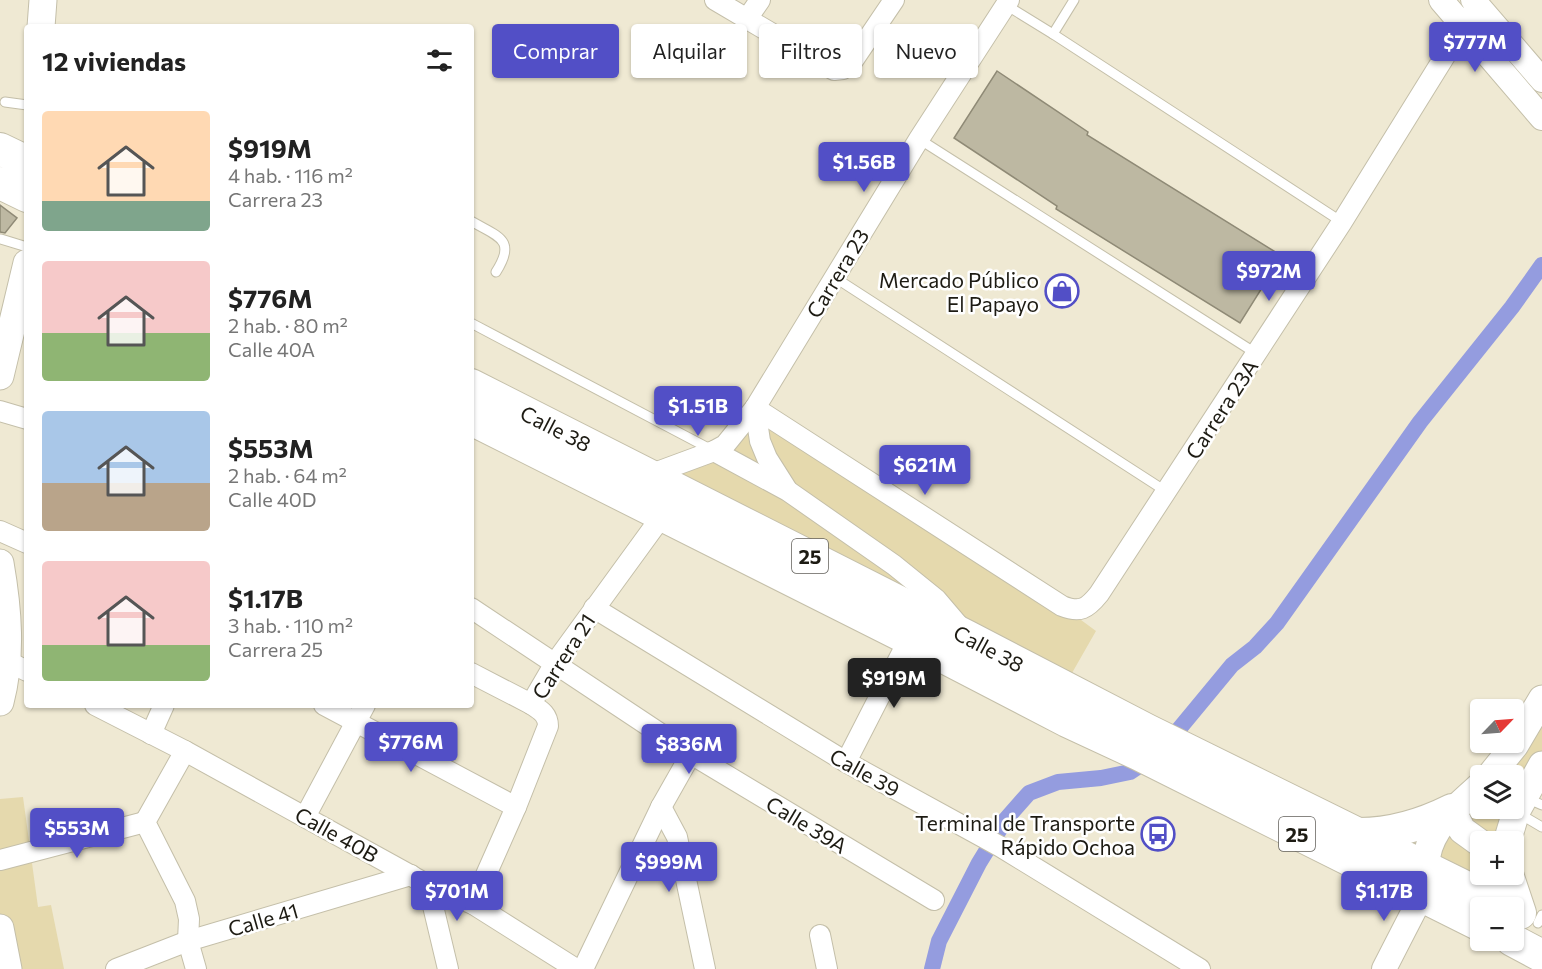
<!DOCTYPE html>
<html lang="es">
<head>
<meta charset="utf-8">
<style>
  body { margin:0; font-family:Commissioner,sans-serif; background:#f6f6f6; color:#222; height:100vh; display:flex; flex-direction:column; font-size:22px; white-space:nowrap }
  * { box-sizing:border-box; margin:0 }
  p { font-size:20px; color:#767676 }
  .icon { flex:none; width:33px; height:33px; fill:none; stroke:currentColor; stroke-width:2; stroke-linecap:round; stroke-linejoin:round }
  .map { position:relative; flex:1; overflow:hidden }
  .side { position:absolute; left:24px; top:24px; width:450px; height:684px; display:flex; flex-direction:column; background:#fff; border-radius:6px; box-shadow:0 2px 4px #0004 }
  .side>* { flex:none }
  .guide { position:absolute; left:492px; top:24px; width:570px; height:54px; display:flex; gap:12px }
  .needle { width:39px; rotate:65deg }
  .tools { position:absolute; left:1470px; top:699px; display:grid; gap:12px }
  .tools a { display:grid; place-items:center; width:54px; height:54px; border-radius:6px; background:#fff; box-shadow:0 2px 4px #0004; font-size:30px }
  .price { position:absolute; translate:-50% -51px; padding:0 14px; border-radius:6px; background:#524fc6; color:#fff; font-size:20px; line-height:39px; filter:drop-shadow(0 2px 3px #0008) }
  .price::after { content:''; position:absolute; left:50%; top:36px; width:18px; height:14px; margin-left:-9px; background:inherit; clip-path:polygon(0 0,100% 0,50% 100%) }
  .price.on { background:#222; color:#fff }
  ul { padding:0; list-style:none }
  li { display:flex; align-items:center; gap:18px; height:150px; padding:0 18px }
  li span { display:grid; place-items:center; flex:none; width:168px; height:120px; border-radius:6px; color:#555 }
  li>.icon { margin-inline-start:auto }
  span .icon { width:72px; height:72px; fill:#fffc; stroke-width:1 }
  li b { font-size:26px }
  h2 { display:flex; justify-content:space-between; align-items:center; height:72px; padding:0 18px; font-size:26px }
  .chip { padding:0 21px; border-radius:6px; background:#fff; box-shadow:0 2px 4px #0004; font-size:21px; line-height:54px }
  .chip.on { background:#524fc6; color:#fff }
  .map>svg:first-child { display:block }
  .green { fill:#e5d9ad }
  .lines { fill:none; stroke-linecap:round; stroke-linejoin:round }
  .canal { stroke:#949cdf; stroke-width:16 }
  .building { fill:#bdb8a2; stroke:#8f8a76; stroke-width:1.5 }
  .service-casing { stroke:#c4bfa9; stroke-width:11 }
  .minor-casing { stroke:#c4bfa9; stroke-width:22 }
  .tertiary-casing { stroke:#c4bfa9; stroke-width:26 }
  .secondary-casing { stroke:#c4bfa9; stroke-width:29 }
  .trunk-casing { stroke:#c4bfa9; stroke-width:34 }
  .service { stroke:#fff; stroke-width:9 }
  .minor { stroke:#fff; stroke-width:20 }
  .tertiary { stroke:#fff; stroke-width:24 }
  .secondary { stroke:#fff; stroke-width:27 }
  .trunk { stroke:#fff; stroke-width:32 }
  .labels { text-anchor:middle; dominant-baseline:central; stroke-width:5; stroke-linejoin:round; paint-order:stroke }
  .shield { fill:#fff; stroke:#615f5a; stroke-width:1.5 }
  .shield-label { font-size:20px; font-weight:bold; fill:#1d1b13 }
  .street-label { font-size:21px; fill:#1d1b13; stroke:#fff }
  .poi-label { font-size:21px; fill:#1d1b13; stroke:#fff; text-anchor:end }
</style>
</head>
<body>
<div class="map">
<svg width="1542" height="969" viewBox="0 0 1542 969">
  <rect width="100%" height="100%" fill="#efe9d3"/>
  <!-- green -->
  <g class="green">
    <path d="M755,408L1062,606L1096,631L1064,687L649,475L714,451Z"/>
    <path d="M1542,699V765L1507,841L1480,842V874L1492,875L1483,895L1419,864L1480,786V808H1514V776L1490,775Z"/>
    <path d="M23,797L38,907L51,905L64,969H8L0,926V799Z"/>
  </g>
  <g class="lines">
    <!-- canal -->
    <path class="canal" d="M932,969L939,941L979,863L1006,819L1029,793L1058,782L1101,778L1130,772L1160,752L1232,665L1255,647L1277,623L1420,422L1512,307L1542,265"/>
  </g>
  <!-- building -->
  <g class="building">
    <path d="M997,71L1088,132L1087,135L1282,256L1240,323L1056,209L1057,206L954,138Z"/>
    <path d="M0,205L17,218L5,233L0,232Z"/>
  </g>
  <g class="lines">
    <!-- service casing -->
    <g class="service-casing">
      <g id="service">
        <path d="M1006,5L1053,34L1342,222"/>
        <path d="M1053,34L1074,0"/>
        <path d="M5,102L27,105"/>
        <path d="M919,139L1257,354"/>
        <path d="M471,221C498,237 517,239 496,272"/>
        <path d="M1,239L27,247"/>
        <path d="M834,277L1167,492"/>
        <path d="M471,323L712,450"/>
        <path d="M1526,798L1542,805"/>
        <path d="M1518,813L1542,827"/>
        <path d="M1538,923L1542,915"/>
      </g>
    </g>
    <!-- minor casing -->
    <g class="minor-casing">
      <g id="minor">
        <path d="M715,0L834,70L843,69L850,65L894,0"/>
        <path d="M747,19L760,0"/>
        <path d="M755,408L1062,606C1080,613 1087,609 1099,594L1342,222L1471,14"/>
        <path d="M755,408L760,441L767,458L786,488"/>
        <path d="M0,411L27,419"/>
        <path d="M714,451L788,491L894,565L936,599L959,626"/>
        <path d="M649,475L714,451L725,445L755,408L919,139L1009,0"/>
        <path d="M0,531L27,543"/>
        <path d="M471,608L691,754L934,900"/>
        <path d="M594,608L846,762L1001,847L1200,969"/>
        <path d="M7,661L27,671"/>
        <path d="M471,673L531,704"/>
        <path d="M95,705L185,751L428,885L473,904L576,969"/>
        <path d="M324,705L516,807"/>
        <path d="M151,734L164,705"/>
        <path d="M185,751L145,822L185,901L189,919L188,941L196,969"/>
        <path d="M846,762L909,639"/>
        <path d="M661,807L677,837L705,969"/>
        <path d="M305,817L365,705"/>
        <path d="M0,860L145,822"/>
        <path d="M428,885L448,969"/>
        <path d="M473,904L516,807L548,726C548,714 540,710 531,704L555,663L662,516"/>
        <path d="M820,935L827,969"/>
        <path d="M116,969L188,941L411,875"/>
        <path d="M583,969L661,807L691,754"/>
      </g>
    </g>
    <!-- tertiary casing -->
    <g class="tertiary-casing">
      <g id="tertiary">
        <path d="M1441,0L1542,118"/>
        <path d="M1473,0L1542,80"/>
        <path d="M1384,969L1422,895"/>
      </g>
    </g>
    <!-- secondary casing -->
    <g class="secondary-casing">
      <g id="secondary">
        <path d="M41,27L43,0"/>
        <path d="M0,376L27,263"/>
        <path d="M0,563C8,609 12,656 0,702"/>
        <path d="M1490,776L1515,745L1542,699"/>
        <path d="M1452,810L1462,830L1480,843"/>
        <path d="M1507,842L1516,812L1542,765"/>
        <path d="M1423,888C1425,877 1425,866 1427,855C1433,824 1459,806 1480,786"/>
        <path d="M0,928L8,969"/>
      </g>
    </g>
    <!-- trunk casing -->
    <g class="trunk-casing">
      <g id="trunk">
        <path d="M0,149L27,162"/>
        <path d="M0,183L27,196"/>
        <path d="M471,385L968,637L1147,730L1508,908"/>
        <path d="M471,419L909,639L1067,721L1138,754L1480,925"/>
        <path d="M1359,834C1393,834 1422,825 1452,810"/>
        <path d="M1507,874L1520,913"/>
        <path d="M1512,940L1542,956"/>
      </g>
    </g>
    <!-- service -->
    <use href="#service" class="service"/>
    <!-- minor -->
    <use href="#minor" class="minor"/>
    <!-- tertiary -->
    <use href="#tertiary" class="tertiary"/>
    <!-- secondary -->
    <use href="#secondary" class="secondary"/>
    <!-- trunk -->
    <use href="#trunk" class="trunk"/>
  </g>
  <!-- icons -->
  <defs>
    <g id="shop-ring" transform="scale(1.725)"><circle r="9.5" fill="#fff" stroke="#524fc6" stroke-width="1.5"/><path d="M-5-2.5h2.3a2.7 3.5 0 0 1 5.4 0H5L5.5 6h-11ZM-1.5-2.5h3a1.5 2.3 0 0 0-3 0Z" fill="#524fc6"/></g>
    <g id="bus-ring" transform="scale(1.725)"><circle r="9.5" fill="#fff" stroke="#524fc6" stroke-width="1.5"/><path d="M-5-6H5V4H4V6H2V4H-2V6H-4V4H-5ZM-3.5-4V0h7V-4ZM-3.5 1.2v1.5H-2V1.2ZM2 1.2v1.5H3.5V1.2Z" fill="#524fc6"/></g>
  </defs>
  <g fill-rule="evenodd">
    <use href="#shop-ring" x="1062" y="291"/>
    <use href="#bus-ring" x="1158" y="834"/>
  </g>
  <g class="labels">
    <!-- shield labels -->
    <g class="shield">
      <rect x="792" y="539" width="36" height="34" rx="4.5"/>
      <rect x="1279" y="817" width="36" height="34" rx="4.5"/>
    </g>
    <g class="shield-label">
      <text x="810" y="556">25</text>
      <text x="1297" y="834">25</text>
    </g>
    <!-- street labels -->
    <g class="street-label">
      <text transform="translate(837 273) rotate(-59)">Carrera 23</text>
      <text transform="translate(1221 409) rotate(-57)">Carrera 23A</text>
      <text transform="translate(556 428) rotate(27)">Calle 38</text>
      <text transform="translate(989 648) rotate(28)">Calle 38</text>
      <text transform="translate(563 656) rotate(-57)">Carrera 21</text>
      <text transform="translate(865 772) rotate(29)">Calle 39</text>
      <text transform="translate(807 824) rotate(31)">Calle 39A</text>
      <text transform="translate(337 834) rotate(29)">Calle 40B</text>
      <text transform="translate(263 919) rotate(-16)">Calle 41</text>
    </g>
    <!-- poi labels -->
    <g class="poi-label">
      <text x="1039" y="279">Mercado Público<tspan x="1039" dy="24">El Papayo</tspan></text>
      <text x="1135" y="822">Terminal de Transporte<tspan x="1135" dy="24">Rápido Ochoa</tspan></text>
    </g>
  </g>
</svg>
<div class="tools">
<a><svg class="needle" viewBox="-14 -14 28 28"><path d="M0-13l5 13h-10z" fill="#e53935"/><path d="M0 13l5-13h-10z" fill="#767676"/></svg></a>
<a><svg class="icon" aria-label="layers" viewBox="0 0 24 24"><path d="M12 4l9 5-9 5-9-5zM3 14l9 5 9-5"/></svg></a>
<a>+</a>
<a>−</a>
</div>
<b class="price" style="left:1475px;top:73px">$777M</b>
<b class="price" style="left:864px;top:193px">$1.56B</b>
<b class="price" style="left:1269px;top:302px">$972M</b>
<b class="price" style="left:698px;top:437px">$1.51B</b>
<b class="price" style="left:925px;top:496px">$621M</b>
<b class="price on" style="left:894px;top:709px">$919M</b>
<b class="price" style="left:411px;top:773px">$776M</b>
<b class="price" style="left:689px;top:775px">$836M</b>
<b class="price" style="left:77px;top:859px">$553M</b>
<b class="price" style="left:669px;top:893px">$999M</b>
<b class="price" style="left:457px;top:922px">$701M</b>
<b class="price" style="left:1384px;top:922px">$1.17B</b>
<div class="guide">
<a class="chip on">Comprar</a>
<a class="chip">Alquilar</a>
<a class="chip">Filtros</a>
<a class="chip">Nuevo</a>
</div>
<section class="side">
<h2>12 viviendas<svg class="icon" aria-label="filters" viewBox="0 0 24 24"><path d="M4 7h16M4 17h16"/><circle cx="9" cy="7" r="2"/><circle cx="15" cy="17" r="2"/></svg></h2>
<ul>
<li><span style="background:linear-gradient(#ffd9b3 75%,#7fa58c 0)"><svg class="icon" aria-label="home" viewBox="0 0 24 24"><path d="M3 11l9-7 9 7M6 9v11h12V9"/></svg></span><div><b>$919M</b><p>4 hab. · 116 m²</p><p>Carrera 23</p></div></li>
<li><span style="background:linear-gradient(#f6c9c9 60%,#8fb573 0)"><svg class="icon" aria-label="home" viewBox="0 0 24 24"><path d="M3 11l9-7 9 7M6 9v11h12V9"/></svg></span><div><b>$776M</b><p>2 hab. · 80 m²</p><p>Calle 40A</p></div></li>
<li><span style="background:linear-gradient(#a9c7e8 60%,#b9a48a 0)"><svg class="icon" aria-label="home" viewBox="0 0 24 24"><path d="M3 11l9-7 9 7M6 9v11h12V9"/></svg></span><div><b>$553M</b><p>2 hab. · 64 m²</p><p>Calle 40D</p></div></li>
<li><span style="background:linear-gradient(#f6c9c9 70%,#8fb573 0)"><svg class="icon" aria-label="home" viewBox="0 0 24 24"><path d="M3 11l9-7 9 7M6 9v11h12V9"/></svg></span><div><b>$1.17B</b><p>3 hab. · 110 m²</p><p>Carrera 25</p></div></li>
</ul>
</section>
</div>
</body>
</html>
